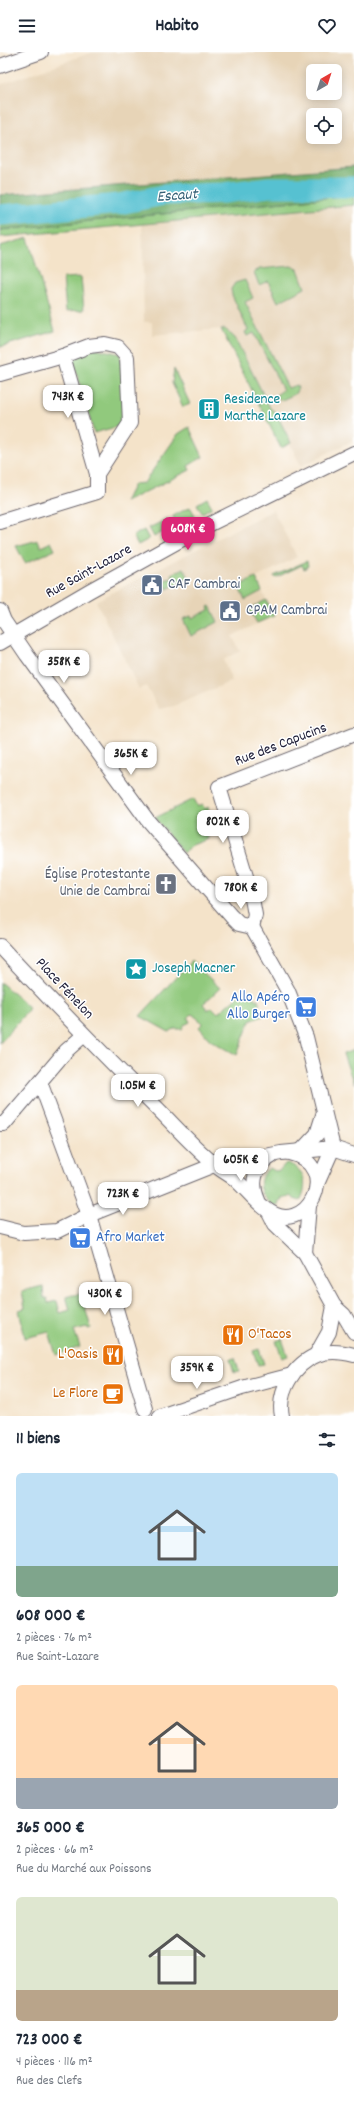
<!DOCTYPE html>
<html lang="fr">
<head>
<meta charset="utf-8">
<style>
  body { margin:0; font-family:Dekko,sans-serif; background:#f6f6f7; color:#1f2937; height:100vh; display:flex; flex-direction:column; font-size:15px; white-space:nowrap }
  * { box-sizing:border-box; margin:0 }
  p { font-size:13px; color:#747a83 }
  .icon { flex:none; width:22px; height:22px; fill:none; stroke:currentColor; stroke-width:2; stroke-linecap:round; stroke-linejoin:round }
  .map { position:relative; height:1364px; overflow:hidden }
  .sheet { display:flex; flex-direction:column; background:#fff; flex:1 }
  .sheet>* { flex:none }
  .needle { width:26px; rotate:39deg }
  .fabs { position:absolute; left:306px; top:12px; display:grid; gap:8px }
  .fabs a { display:grid; place-items:center; width:36px; height:36px; border-radius:6px; background:#fff; box-shadow:0 2px 10px #0003; font-size:20px }
  .price { position:absolute; translate:-50% -34px; padding:0 9px; border-radius:8px; background:#fff; color:#222; font-size:13px; line-height:26px; filter:drop-shadow(0 1px 2px #0008) }
  .price::after { content:''; position:absolute; left:50%; top:24px; width:12px; height:9px; margin-left:-6px; background:inherit; clip-path:polygon(0 0,100% 0,50% 100%) }
  .price.on { background:#db2777; color:#fff }
  ul { padding:0; list-style:none }
  li { display:grid; align-content:center; gap:8px; height:212px; padding:0 16px }
  li span { display:grid; place-items:center; height:124px; border-radius:6px; color:#555 }
  li>.icon { margin-inline-start:auto }
  span .icon { width:72px; height:72px; fill:#fffc; stroke-width:1 }
  li b { font-size:17px }
  h2 { display:flex; justify-content:space-between; align-items:center; height:48px; padding:0 16px; font-size:17px }
  header { display:flex; justify-content:space-between; align-items:center; height:52px; padding:0 16px; background:#fff; font-size:18px; font-weight:700 }
  .map>svg:first-child { display:block }
  .built { fill:#e7d4b7; fill-rule:evenodd }
  .green { fill:#91c97d; stroke:#5a765c }
  .forest { fill:#74ad6c; stroke:#4b6854 }
  .lines { fill:none; stroke-linecap:round; stroke-linejoin:round }
  .river { stroke:#56c1d1; stroke-width:21 }
  .street-casing { stroke:#6c666d; stroke-width:16 }
  .street { stroke:#fff; stroke-width:14 }
  .labels { text-anchor:middle; dominant-baseline:central; stroke-width:3; stroke-linejoin:round; paint-order:stroke }
  .culture-label { font-size:15px; fill:#0d838f; stroke:#fff; text-anchor:start }
  .street-label { font-size:15px; fill:#22223b; stroke:#fff }
  .service-label { font-size:15px; fill:#4e5e75; stroke:#fff; text-anchor:start }
  .worship-label { font-size:15px; fill:#5b616d; stroke:#fff; text-anchor:end }
  .shop-label { font-size:15px; fill:#366cbe; stroke:#fff; text-anchor:end }
  .food-label { font-size:15px; fill:#c56008; stroke:#fff; text-anchor:end }
  .water-label { font-size:16px; font-style:italic; fill:#376277; stroke:#fff }
</style>
</head>
<body>
<header><svg class="icon" aria-label="menu" viewBox="0 0 24 24"><path d="M4 6h16M4 12h16M4 18h16"/></svg>Habito<svg class="icon" aria-label="heart" viewBox="0 0 24 24"><path d="M12 20l-8-8c-3-5 5-10 8-4 3-6 11-1 8 4z"/></svg></header>
<div class="map">
<svg width="354" height="1364" viewBox="0 0 354 1364">
  <rect width="100%" height="100%" fill="#fff"/>
  <filter id="ink" filterUnits="userSpaceOnUse"><feTurbulence type="fractalNoise" baseFrequency=".025" numOctaves="2"/><feDisplacementMap in="SourceGraphic" scale="8" xChannelSelector="R" yChannelSelector="G"/><feConvolveMatrix kernelMatrix="1 2 1 2 8 2 1 2 1" color-interpolation-filters="sRGB"/></filter>
  <filter id="wash" filterUnits="userSpaceOnUse"><feTurbulence type="fractalNoise" baseFrequency=".012" numOctaves="4" result="noise"/><feDisplacementMap in="SourceGraphic" scale="16" xChannelSelector="R" yChannelSelector="G"/><feGaussianBlur stdDeviation="0.9" result="paint"/><feColorMatrix in="noise" values="0 0 0 0 0 0 0 0 0 0 0 0 0 0 0 0 0 1.4 0 .05"/><feComposite in="paint" operator="in"/></filter>
  <g filter="url(#wash)">
    <rect width="100%" height="100%" fill="#f4e3c9"/>
    <!-- built -->
    <g class="built">
      <path d="M93,0H354V115L0,143V33ZM313,19H335V41H313ZM313,63H335V85H313Z"/>
      <path d="M354,153V388L301,414L290,392L281,396L221,277L152,283V270H144L142,171Z"/>
      <path d="M273,458L297,505L256,526L274,564L232,584L240,599L223,608L232,629L174,654L159,657L146,634L139,637L96,549Z"/>
    </g>
    <!-- green -->
    <g class="green">
      <path d="M354,143V153L0,185V178Z"/>
      <path d="M28,186L55,279L0,295V194Z"/>
      <path d="M291,214L298,217L305,236L278,250L268,229L259,233L254,220L260,217Z"/>
      <path d="M81,225L84,258L66,259L63,226Z"/>
      <path d="M245,228L253,246L245,250L288,336L296,333L298,336L295,342L282,348L276,346V343L283,338L254,281L247,284L245,280L248,278L232,243L231,237L235,231Z"/>
      <path d="M221,277H225L235,286L270,356L276,361L291,391L281,396Z"/>
      <path d="M95,296L120,302L128,356L123,373L94,381L72,305Z"/>
      <path d="M174,317L190,352L183,355L172,331Z"/>
      <path d="M189,375L203,405L188,414L190,418L125,450L134,432L144,431L178,382Z"/>
      <path d="M207,446L212,455L202,461L197,452Z"/>
      <path d="M190,455L195,463L177,473L173,464Z"/>
      <path d="M167,467L172,475L154,485L149,476Z"/>
      <path d="M144,478L149,487L138,493L133,484Z"/>
      <path d="M38,488L41,495L51,490L55,498L25,511L16,494Z"/>
      <path d="M307,509L308,514L304,517L302,513L275,526L274,524Z"/>
      <path d="M184,516L189,526L167,537L163,528L173,526L172,522Z"/>
      <path d="M256,526L262,539L245,548L238,534Z"/>
      <path d="M266,548L274,564L257,571L249,557Z"/>
      <path d="M210,554L218,570L191,584L183,567L191,564L192,566L209,558L208,555Z"/>
      <path d="M193,747L197,754L202,752L205,757L208,755L215,781L208,783L209,787L192,793L183,801L155,766Z"/>
      <path d="M191,909L220,936L203,952L208,958L212,955L218,961L246,937L256,948L258,947L260,952L256,955L258,959L262,958L265,963L250,969L237,1003L210,988L199,975L203,971L192,962L188,966L190,970L184,973L182,977H174L169,980L140,964Z"/>
      <path d="M0,930L29,955L28,958L0,991Z"/>
      <path d="M354,998V1032L343,1002Z"/>
      <path d="M286,1111C305,1116 309,1132 300,1149L294,1147L290,1144L281,1146L282,1148L278,1149L279,1152L274,1154C260,1146 254,1125 270,1116L275,1119L280,1118Z"/>
      <path d="M43,1234L44,1246H47L48,1251L57,1249L60,1261L70,1258L66,1244L81,1242L91,1276L88,1277L87,1275L74,1278L80,1295L56,1303L49,1280L25,1286L19,1258L25,1256L22,1239Z"/>
      <path d="M282,1287L288,1304L282,1306L276,1289Z"/>
      <path d="M259,1297L264,1312L258,1313L253,1299Z"/>
      <path d="M235,1306L239,1319L234,1320L230,1307Z"/>
    </g>
    <!-- forest -->
    <path class="forest" d="M354,115V143L0,178V143Z"/>
    <g class="lines">
      <!-- river -->
      <path class="river" d="M0,163L119,152L164,143L224,141L269,135H354"/>
    </g>
  </g>
  <g filter="url(#ink)">
    <g class="lines">
      <!-- street casing -->
      <g class="street-casing">
        <g id="street">
          <path d="M0,14L41,0"/>
          <path d="M63,304L97,422"/>
          <path d="M0,322L63,304L89,294L105,292L118,295L127,305L130,371L97,422V440L0,470"/>
          <path d="M0,559L4,569L27,603L148,769L231,864L239,872L252,875"/>
          <path d="M0,591L89,539L204,475L354,401"/>
          <path d="M252,875L255,863L251,841L219,735L354,682"/>
          <path d="M252,875L288,939L306,985L333,1096"/>
          <path d="M0,894C47,945 96,995 145,1044C168,1066 189,1091 214,1112C220,1118 229,1122 236,1128C246,1137 255,1149 266,1157C305,1189 345,1114 289,1101"/>
          <path d="M40,1030L89,1163L145,1357"/>
          <path d="M0,1072H4L66,999L84,983"/>
          <path d="M301,1099L317,1082L324,1060"/>
          <path d="M211,1109L233,1110L281,1101L333,1096L354,1103"/>
          <path d="M317,1132L333,1096"/>
          <path d="M258,1148C250,1130 255,1114 272,1104"/>
          <path d="M269,1160L275,1172L305,1201L334,1254L344,1263L354,1280"/>
          <path d="M0,1175L24,1181L57,1179L89,1163L214,1113"/>
          <path d="M305,1201L309,1154"/>
          <path d="M316,1303L329,1280L334,1254"/>
          <path d="M160,1364L242,1336L292,1323"/>
          <path d="M282,1364C277,1340 294,1312 317,1303C329,1298 342,1300 354,1303"/>
        </g>
      </g>
      <!-- street -->
      <use href="#street" class="street"/>
    </g>
  </g>
  <!-- icons -->
  <defs>
    <g id="building-square" transform="scale(1.15)"><rect x="-9" y="-9" width="18" height="18" rx="4" fill="#0f9aa8" stroke="#fff"/><path d="M-4-6H4V6H1V3H-1V6H-4ZM-2.5-4.3h1.7v1.8h-1.7ZM.8-4.3h1.7v1.8H.8ZM-2.5-1h1.7V.8h-1.7ZM.8-1h1.7V.8H.8Z" fill="#fff"/></g>
    <g id="civic-square" transform="scale(1.15)"><rect x="-9" y="-9" width="18" height="18" rx="4" fill="#5c6f8a" stroke="#fff"/><path d="M-.6-6.5H3V-4.5H.6V-3L4-1V1h2V6H-6V1h2V-1L-.6-3ZM-1.2 2.5V6h2.4V2.5Z" fill="#fff"/></g>
    <g id="church-square" transform="scale(1.15)"><rect x="-9" y="-9" width="18" height="18" rx="4" fill="#6b7280" stroke="#fff"/><path d="M-1.2-6h2.4v3.5h3.3v2.4h-3.3V6h-2.4V-.1h-3.3v-2.4h3.3Z" fill="#fff"/></g>
    <g id="sight-square" transform="scale(1.15)"><rect x="-9" y="-9" width="18" height="18" rx="4" fill="#0f9aa8" stroke="#fff"/><path d="M0-6L1.8-2.2L6-1.7L2.9 1.2L3.7 5.4L0 3.3L-3.7 5.4L-2.9 1.2L-6-1.7L-1.8-2.2Z" fill="#fff"/></g>
    <g id="supermarket-square" transform="scale(1.15)"><rect x="-9" y="-9" width="18" height="18" rx="4" fill="#3f7fe0" stroke="#fff"/><path d="M-6-5.5h2.5l.6 2H6L4.5 2H-2.5L-4.4-4H-6ZM-1.5 3.2a1.3 1.3 0 1 0 .1 0ZM3 3.2a1.3 1.3 0 1 0 .1 0Z" fill="#fff"/></g>
    <g id="restaurant-square" transform="scale(1.15)"><rect x="-9" y="-9" width="18" height="18" rx="4" fill="#e8710a" stroke="#fff"/><path d="M-5-6h1v4h1v-4h1v4h1v-4h1v5L-1.5 .5V6h-2V.5L-5-1ZM5-6V6H3V1.5H1.5Q1.5-4 5-6Z" fill="#fff"/></g>
    <g id="cafe-square" transform="scale(1.15)"><rect x="-9" y="-9" width="18" height="18" rx="4" fill="#e8710a" stroke="#fff"/><path d="M-5.5-4.5H6V0H3Q3 3.5 0 3.5H-2.5Q-5.5 3.5-5.5 0ZM3-3.2v2h1.7v-2ZM-6 4.5H4V6H-6Z" fill="#fff"/></g>
  </defs>
  <g fill-rule="evenodd">
    <use href="#building-square" x="209" y="357"/>
    <use href="#civic-square" x="152" y="533"/>
    <use href="#civic-square" x="230" y="559"/>
    <use href="#church-square" x="166" y="832"/>
    <use href="#sight-square" x="136" y="917"/>
    <use href="#supermarket-square" x="306" y="955"/>
    <use href="#supermarket-square" x="80" y="1186"/>
    <use href="#restaurant-square" x="233" y="1283"/>
    <use href="#restaurant-square" x="113" y="1303"/>
    <use href="#cafe-square" x="113" y="1342"/>
  </g>
  <g class="labels">
    <!-- culture labels -->
    <g class="culture-label">
      <text x="224" y="348">Residence<tspan x="224" dy="17">Marthe Lazare</tspan></text>
      <text x="152" y="917">Joseph Macner</text>
    </g>
    <!-- street labels -->
    <g class="street-label">
      <text transform="translate(89 520) rotate(-29)">Rue Saint-Lazare</text>
      <text transform="translate(281 693) rotate(-21)">Rue des Capucins</text>
      <text transform="translate(64 937) rotate(47)">Place Fénelon</text>
    </g>
    <!-- service labels -->
    <g class="service-label">
      <text x="168" y="533">CAF Cambrai</text>
      <text x="246" y="559">CPAM Cambrai</text>
    </g>
    <!-- worship labels -->
    <g class="worship-label">
      <text x="150" y="823">Église Protestante<tspan x="150" dy="17">Unie de Cambrai</tspan></text>
    </g>
    <!-- shop labels -->
    <g class="shop-label">
      <text x="290" y="946">Allo Apéro<tspan x="290" dy="17">Allo Burger</tspan></text>
      <text x="96" y="1186" text-anchor="start">Afro Market</text>
    </g>
    <!-- food labels -->
    <g class="food-label">
      <text x="248" y="1283" text-anchor="start">O'Tacos</text>
      <text x="98" y="1303">L'Oasis</text>
      <text x="98" y="1342">Le Flore</text>
    </g>
    <!-- water labels -->
    <g class="water-label">
      <text transform="translate(177 144) rotate(-4)">Escaut</text>
    </g>
  </g>
</svg>
<div class="fabs">
<a><svg class="needle" viewBox="-14 -14 28 28"><path d="M0-13l5 13h-10z" fill="#e53935"/><path d="M0 13l5-13h-10z" fill="#747a83"/></svg></a>
<a><svg class="icon" aria-label="locate" viewBox="0 0 24 24"><circle cx="12" cy="12" r="6"/><path d="M12 2v4M12 18v4M2 12h4M18 12h4"/></svg></a>
</div>
<b class="price" style="left:68px;top:367px">743K €</b>
<b class="price on" style="left:188px;top:499px">608K €</b>
<b class="price" style="left:64px;top:632px">358K €</b>
<b class="price" style="left:131px;top:724px">365K €</b>
<b class="price" style="left:223px;top:792px">802K €</b>
<b class="price" style="left:241px;top:858px">780K €</b>
<b class="price" style="left:138px;top:1056px">1.05M €</b>
<b class="price" style="left:241px;top:1130px">605K €</b>
<b class="price" style="left:123px;top:1164px">723K €</b>
<b class="price" style="left:105px;top:1264px">430K €</b>
<b class="price" style="left:197px;top:1338px">359K €</b>
</div>
<section class="sheet">
<h2>11 biens<svg class="icon" aria-label="filters" viewBox="0 0 24 24"><path d="M4 7h16M4 17h16"/><circle cx="9" cy="7" r="2"/><circle cx="15" cy="17" r="2"/></svg></h2>
<ul>
<li><span style="background:linear-gradient(#bfe0f5 75%,#7fa58c 0)"><svg class="icon" aria-label="home" viewBox="0 0 24 24"><path d="M3 11l9-7 9 7M6 9v11h12V9"/></svg></span><div><b>608 000 €</b><p>2 pièces · 76 m²</p><p>Rue Saint-Lazare</p></div></li>
<li><span style="background:linear-gradient(#ffd9b3 75%,#9aa5b1 0)"><svg class="icon" aria-label="home" viewBox="0 0 24 24"><path d="M3 11l9-7 9 7M6 9v11h12V9"/></svg></span><div><b>365 000 €</b><p>2 pièces · 66 m²</p><p>Rue du Marché aux Poissons</p></div></li>
<li><span style="background:linear-gradient(#dfe7d0 75%,#b9a48a 0)"><svg class="icon" aria-label="home" viewBox="0 0 24 24"><path d="M3 11l9-7 9 7M6 9v11h12V9"/></svg></span><div><b>723 000 €</b><p>4 pièces · 116 m²</p><p>Rue des Clefs</p></div></li>
</ul>
</section>
</body>
</html>
